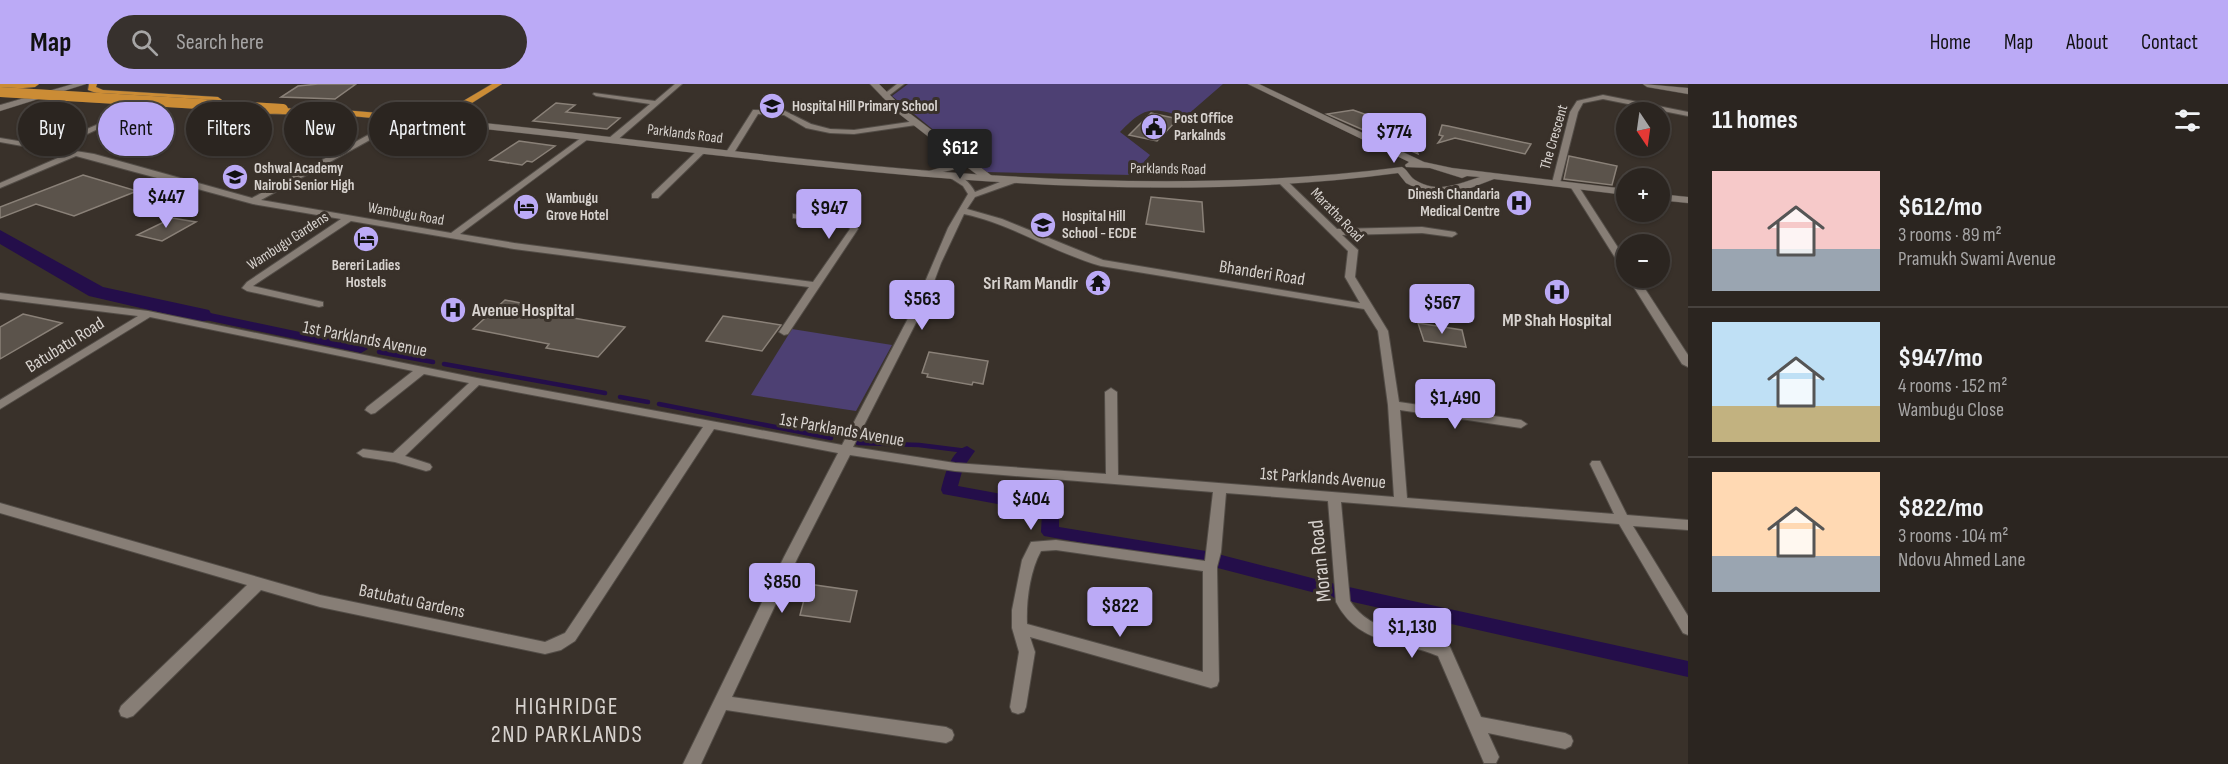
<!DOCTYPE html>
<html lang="en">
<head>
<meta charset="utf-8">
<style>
  body { margin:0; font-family:"Sofia Sans Condensed",sans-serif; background:#37312d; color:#f1f3f6; height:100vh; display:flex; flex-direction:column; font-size:22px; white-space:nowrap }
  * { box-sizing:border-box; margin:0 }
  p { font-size:20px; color:#a6a5a5 }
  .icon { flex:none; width:33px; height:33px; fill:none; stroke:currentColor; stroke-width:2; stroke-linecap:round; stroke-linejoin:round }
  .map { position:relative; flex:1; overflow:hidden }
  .panel { display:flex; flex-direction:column; background:#2b2520; width:540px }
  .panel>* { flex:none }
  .top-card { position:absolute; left:18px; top:18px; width:570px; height:54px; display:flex; gap:12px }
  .needle { width:39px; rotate:167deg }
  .tools { position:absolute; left:1616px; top:18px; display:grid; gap:12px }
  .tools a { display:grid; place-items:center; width:54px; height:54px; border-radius:50%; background:#2b2520; box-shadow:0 2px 4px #0004,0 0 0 2px #47423e; font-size:30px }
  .price { position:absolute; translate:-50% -51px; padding:0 14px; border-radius:6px; background:#bbaaf6; color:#111; font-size:20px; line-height:39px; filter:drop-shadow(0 2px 3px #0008) }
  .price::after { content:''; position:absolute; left:50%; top:36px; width:18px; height:14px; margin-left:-9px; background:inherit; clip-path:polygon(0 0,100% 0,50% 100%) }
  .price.current { background:#222; color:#fff }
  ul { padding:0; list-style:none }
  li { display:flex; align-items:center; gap:18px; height:150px; padding:0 24px }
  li+li { border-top:2px solid #47423e }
  li span { display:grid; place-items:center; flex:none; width:168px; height:120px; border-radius:0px; color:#555 }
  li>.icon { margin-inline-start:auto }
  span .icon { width:72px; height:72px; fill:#fffc; stroke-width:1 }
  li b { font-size:26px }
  h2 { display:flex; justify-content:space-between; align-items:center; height:72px; padding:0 24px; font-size:26px }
  .tag { padding:0 21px; border-radius:27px; background:#2b2520; box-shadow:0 2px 4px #0004,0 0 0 2px #47423e; font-size:21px; line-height:54px }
  .tag.current { background:#bbaaf6; color:#111 }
  header { display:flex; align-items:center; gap:36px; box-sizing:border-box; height:84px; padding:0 30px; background:#bbaaf6; color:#111 }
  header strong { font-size:28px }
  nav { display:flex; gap:33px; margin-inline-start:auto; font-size:21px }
  .search { width:420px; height:54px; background:#37312d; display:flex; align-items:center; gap:15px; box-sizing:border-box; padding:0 21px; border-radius:33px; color:#a6a5a5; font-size:22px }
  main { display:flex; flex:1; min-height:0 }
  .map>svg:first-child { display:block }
  .green { fill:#4d4073 }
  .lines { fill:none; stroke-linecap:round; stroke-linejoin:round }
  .stream { stroke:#240e4a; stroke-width:4.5 }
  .canal { fill:#240e4a; fill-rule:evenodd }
  .river { fill:#240e4a; fill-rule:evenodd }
  .building { fill:#5b534b; stroke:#8a8178; stroke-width:1.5 }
  .minor-casing { stroke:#534d47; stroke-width:2 }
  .tertiary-casing { stroke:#534d47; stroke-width:1 }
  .secondary-casing { stroke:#534d47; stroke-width:1 }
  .primary-casing { stroke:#534d47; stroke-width:1 }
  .minor { fill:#877e76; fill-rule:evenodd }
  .tertiary { fill:#877e76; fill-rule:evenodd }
  .secondary { fill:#877e76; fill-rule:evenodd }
  .primary { fill:#cb8c35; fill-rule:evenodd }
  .primary-bridge-casing { stroke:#534d47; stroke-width:10; stroke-linecap:butt }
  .primary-bridge { stroke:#cb8c35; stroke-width:10 }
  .labels { text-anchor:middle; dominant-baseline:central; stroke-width:6; stroke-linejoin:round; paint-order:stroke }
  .far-poi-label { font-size:15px; font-weight:bold; fill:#d7d2ce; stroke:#39312a; text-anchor:start }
  .far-street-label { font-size:15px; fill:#d7d2ce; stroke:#39312a }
  .street-label { font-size:18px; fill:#d7d2ce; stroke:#39312a }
  .poi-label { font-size:18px; font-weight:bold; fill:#d7d2ce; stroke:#39312a; text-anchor:end }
  .near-street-label { font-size:21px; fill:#d7d2ce; stroke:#39312a }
  .near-neighbourhood-label { font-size:24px; letter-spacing:1.5px; fill:#d7d2ce; stroke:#39312a }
</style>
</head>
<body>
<header>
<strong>Map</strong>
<div class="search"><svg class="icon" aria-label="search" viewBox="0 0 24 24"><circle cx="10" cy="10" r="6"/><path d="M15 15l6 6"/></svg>Search here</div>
<nav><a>Home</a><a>Map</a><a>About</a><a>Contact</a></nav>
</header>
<main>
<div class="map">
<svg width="1688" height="680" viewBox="0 0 1688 680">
  <rect width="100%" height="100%" fill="#39312a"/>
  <!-- green -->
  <g class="green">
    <path d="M908,0H1223L1185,33C1151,23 1145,22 1120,48L1150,71L1133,91L985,88L892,12Z"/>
    <path d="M792,245L892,261L856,327L751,311Z"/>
  </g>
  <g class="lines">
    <!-- stream -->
    <g class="stream">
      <path d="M379,268L433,278"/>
      <path d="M444,280L605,309"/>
      <path d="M620,313L648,318"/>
      <path d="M659,320L831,354"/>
      <path d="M858,359L919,361L967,367"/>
    </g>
    <!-- canal -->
    <g class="canal">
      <path d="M201,227L361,261L368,265L361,269L196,234L195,231Z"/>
      <path d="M967,362L975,367L963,384L958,402L1057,420L1059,424V443L1206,467L1335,500L1688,577V593L1335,514L1206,481L1044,452L1041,448L1042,428L943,410L941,406C945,391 950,367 967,362Z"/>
    </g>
    <!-- river -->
    <path class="river" d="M0,146L103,203L209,226L212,231L209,236L201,238L89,212L0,160Z"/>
  </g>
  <!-- building -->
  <g class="building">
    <path d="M318,0H356L335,15L281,13L298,2Z"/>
    <path d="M556,19L575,21L566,28L620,34L607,45L533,37Z"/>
    <path d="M1353,26L1410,46L1418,70L1327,30Z"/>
    <path d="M1151,29L1178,35L1157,57L1129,51Z"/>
    <path d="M1442,41L1448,42L1531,60L1525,70L1455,54L1438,59L1443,52L1439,51Z"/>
    <path d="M519,57L555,62L532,78L527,77L522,81L490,76Z"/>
    <path d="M1569,72L1617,82L1612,101L1564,95Z"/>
    <path d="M83,91L137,107L74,132L36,120L0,134V123Z"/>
    <path d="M1151,113L1202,118L1204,148L1146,140Z"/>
    <path d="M172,134L196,138L162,157L137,151Z"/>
    <path d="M505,216L567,228L562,232L625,243L598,273L546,264L549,260L473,245Z"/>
    <path d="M23,230L62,239L0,275V243Z"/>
    <path d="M723,232L781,241L762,267L706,257Z"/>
    <path d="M1418,239L1462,246L1466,263L1424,257Z"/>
    <path d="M929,268L988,277L983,300L973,298L972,301L927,293L928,290L922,289Z"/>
    <path d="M808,500L857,507L850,538L800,531Z"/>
  </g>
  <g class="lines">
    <!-- minor casing -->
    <g class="minor-casing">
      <g id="minor">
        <path d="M675,0H682L615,58H609V54L650,20L596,12L593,10L594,9L655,17Z"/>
        <path d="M897,0H904L887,13H883V11Z"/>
        <path d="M1603,11L1688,28V32L1603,15L1583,19L1578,28L1560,99L1553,101L1552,99L1570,28L1577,17Z"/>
        <path d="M149,18L154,19L57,64L94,70L252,114L403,32H406V36L261,116L451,149L585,51H588V55L460,150L514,159L813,198L850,145L849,143L793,134V130L852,138L855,139L858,145L788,250L784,251L779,248L809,203L514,165L351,137L253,202L323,218V222L319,223L247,207L242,204L247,198L341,135L253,120L76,72L0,104V99L67,70L0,58V54L48,62Z"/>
        <path d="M753,26L785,27L811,40L830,45L854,46L916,37L920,39L916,41L854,50L830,49L806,44L784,31L758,30L732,72H726L725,70Z"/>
        <path d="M699,65L706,67L658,114H652V110Z"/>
        <path d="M949,89C961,89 970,99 975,108L1005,96L1017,94V98L975,113L967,125L1002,135L1103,176L1360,219L1345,193L1348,167L1279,99V95H1285L1337,145L1422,143L1455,148L1457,150L1452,153L1422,149L1342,151L1358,166L1355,193L1388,247L1399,318L1521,336L1527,340L1521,344L1400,326L1407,414L1614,430L1590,380L1592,377H1600L1627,431L1688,436V446L1633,442L1688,532V551L1683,549L1619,440L1341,418L1350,517C1372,551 1415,549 1450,563L1481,633L1565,649L1571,652L1573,657L1571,662L1565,665L1488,649L1499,673L1496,679H1484L1438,572C1398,555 1359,562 1336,518L1328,417L1226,409L1221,468L1217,483L1219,597L1217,602L1211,604L1030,553L1035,568L1026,623L1024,628L1018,630L1012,628L1010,623L1019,568L1012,544V526L1022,476L1031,458L1056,456L1205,477L1213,408L955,387L850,371L798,473L732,613L946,643L952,646L954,651L952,656L946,659L726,626L701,680H683L784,473L838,369L714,345L575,557L561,566L545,570L320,523L261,506L133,632L127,634L121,632L119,627L121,622L247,501L0,429V419L320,511L545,558L565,549L703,343L479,301L405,372L430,380L432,383L430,386L426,387L395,378L363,373L357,369L363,365L393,369L469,299L424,290L375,329L371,330L365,326L367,323L413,287L150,233L0,325V316L138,232L0,215V209L148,227L477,294L842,361L916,219L948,144L968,110L963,102L949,93ZM964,130C1012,140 1054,169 1101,182L1364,225L1378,247L1388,321L1394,413L1118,391L1117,308L1111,304L1105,308L1106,390L955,379L853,363L926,219L941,179ZM1056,466L1203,487V588L1027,540C1026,517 1030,487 1041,467Z"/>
        <path d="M1571,100H1577L1626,176V186L1621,183L1570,102Z"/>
        <path d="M1628,194H1638L1688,271V283L1682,280Z"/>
      </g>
    </g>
    <!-- tertiary casing -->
    <g class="tertiary-casing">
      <g id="tertiary">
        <path d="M870,0H879L904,25L992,92V96H984L963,80L961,84L929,91V87L953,80L957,75L898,29Z"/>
        <path d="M1643,0L1688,4V10L1647,3Z"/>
      </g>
    </g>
    <!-- secondary casing -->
    <g class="secondary-casing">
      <g id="secondary">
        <path d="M73,0H86L0,27V21Z"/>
        <path d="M1248,0H1259L1424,78L1452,84L1626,105V111L1494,95L1460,108L1436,109L1414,103L1406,99L1398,89C1071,133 729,66 403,37L398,34L403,31C733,61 1070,126 1402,83C1408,86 1409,92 1415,96C1438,110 1457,100 1480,93L1467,92L1462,94L1430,84L1406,83L1405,81L1409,78Z"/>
        <path d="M1659,110L1688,113V119L1659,116Z"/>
      </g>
    </g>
    <!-- primary casing -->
    <g class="primary-casing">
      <g id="primary">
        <path d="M0,0H39L35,3L0,6Z"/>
        <path d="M89,0H97L96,3L103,6L218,13L222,16L218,19L102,11L88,6Z"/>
        <path d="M492,0H502L464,24L458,31L460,39L455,42L450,39L449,31L452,26L403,37L341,31L268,30L264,27L268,24L331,25L403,31L458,20Z"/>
      </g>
    </g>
    <!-- minor -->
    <use href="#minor" class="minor"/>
    <!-- tertiary -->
    <use href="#tertiary" class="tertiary"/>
    <!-- secondary -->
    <use href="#secondary" class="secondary"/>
    <!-- primary -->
    <use href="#primary" class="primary"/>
    <!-- primary-bridge casing -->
    <g class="primary-bridge-casing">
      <path id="primary-bridge" d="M0,8L283,25"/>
    </g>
    <!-- primary-bridge -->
    <use href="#primary-bridge" class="primary-bridge"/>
  </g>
  <!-- icons -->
  <defs>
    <g id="school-disc" transform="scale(1.35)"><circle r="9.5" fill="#bbaaf6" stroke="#39312a"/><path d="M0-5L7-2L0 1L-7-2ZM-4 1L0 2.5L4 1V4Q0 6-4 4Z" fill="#111"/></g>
    <g id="civic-disc" transform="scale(1.35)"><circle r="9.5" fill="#bbaaf6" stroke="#39312a"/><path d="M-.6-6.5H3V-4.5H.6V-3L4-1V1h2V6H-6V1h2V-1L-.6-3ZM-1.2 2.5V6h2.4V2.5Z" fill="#111"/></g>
    <g id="hospital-disc" transform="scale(1.35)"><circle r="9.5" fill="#bbaaf6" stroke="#39312a"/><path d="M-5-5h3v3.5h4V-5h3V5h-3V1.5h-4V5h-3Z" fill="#111"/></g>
    <g id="hotel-disc" transform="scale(1.35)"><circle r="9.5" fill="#bbaaf6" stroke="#39312a"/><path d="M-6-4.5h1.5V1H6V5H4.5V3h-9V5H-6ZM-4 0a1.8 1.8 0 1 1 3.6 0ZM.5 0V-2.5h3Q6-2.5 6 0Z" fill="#111"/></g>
    <g id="temple-disc" transform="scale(1.35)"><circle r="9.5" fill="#bbaaf6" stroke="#39312a"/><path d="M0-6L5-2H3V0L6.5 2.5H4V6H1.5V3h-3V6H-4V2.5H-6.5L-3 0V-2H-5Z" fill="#111"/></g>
  </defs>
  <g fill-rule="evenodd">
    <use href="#school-disc" x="772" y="22"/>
    <use href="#civic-disc" x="1154" y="43"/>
    <use href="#school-disc" x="235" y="93"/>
    <use href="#hospital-disc" x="1519" y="119"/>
    <use href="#hotel-disc" x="526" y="123"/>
    <use href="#school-disc" x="1043" y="141"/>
    <use href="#hotel-disc" x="366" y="155"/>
    <use href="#temple-disc" x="1098" y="199"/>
    <use href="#hospital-disc" x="1557" y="208"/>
    <use href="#hospital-disc" x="453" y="226"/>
  </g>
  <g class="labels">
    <!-- far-poi labels -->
    <g class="far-poi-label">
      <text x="792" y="22">Hospital Hill Primary School</text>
      <text x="1174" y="34">Post Office<tspan x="1174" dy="17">Parkalnds</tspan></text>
      <text x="254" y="84">Oshwal Academy<tspan x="254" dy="17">Nairobi Senior High</tspan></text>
      <text x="1500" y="110" text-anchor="end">Dinesh Chandaria<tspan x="1500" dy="17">Medical Centre</tspan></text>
      <text x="546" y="114">Wambugu<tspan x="546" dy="17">Grove Hotel</tspan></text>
      <text x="1062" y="132">Hospital Hill<tspan x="1062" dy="17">School - ECDE</tspan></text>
      <text x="366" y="181" text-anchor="middle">Bereri Ladies<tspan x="366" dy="17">Hostels</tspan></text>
    </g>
    <!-- far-street labels -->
    <g class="far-street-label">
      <text transform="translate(685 50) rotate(7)">Parklands Road</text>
      <text transform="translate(1554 53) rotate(-74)">The Crescent</text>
      <text transform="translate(1168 85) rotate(1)">Parklands Road</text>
      <text transform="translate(406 130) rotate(10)">Wambugu Road</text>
      <text transform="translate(1337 131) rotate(46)">Maratha Road</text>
      <text transform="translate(288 157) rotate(-33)">Wambugu Gardens</text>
    </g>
    <!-- street labels -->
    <g class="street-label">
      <text transform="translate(1262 189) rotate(9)">Bhanderi Road</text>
      <text transform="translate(365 255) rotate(11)">1st Parklands Avenue</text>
      <text transform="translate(65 261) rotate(-32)">Batubatu Road</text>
      <text transform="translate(842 346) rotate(10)">1st Parklands Avenue</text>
      <text transform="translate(1323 394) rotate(4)">1st Parklands Avenue</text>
      <text transform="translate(412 517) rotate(12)">Batubatu Gardens</text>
    </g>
    <!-- poi labels -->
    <g class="poi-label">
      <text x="1078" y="199">Sri Ram Mandir</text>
      <text x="472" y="226" text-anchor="start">Avenue Hospital</text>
      <text x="1557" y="236" text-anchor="middle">MP Shah Hospital</text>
    </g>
    <!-- near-street labels -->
    <g class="near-street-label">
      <text transform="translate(1320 477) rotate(-96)">Moran Road</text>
    </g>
    <!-- near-neighbourhood labels -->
    <g class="near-neighbourhood-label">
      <text x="567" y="622">HIGHRIDGE<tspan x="567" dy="28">2ND PARKLANDS</tspan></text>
    </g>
  </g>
</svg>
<div class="tools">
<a><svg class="needle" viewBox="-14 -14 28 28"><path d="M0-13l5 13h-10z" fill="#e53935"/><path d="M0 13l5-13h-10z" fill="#a6a5a5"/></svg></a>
<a>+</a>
<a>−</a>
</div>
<b class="price" style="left:1394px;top:80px">$774</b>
<b class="price current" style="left:960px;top:96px">$612</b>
<b class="price" style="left:166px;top:145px">$447</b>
<b class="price" style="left:829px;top:156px">$947</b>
<b class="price" style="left:922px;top:247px">$563</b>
<b class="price" style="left:1442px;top:251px">$567</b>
<b class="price" style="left:1455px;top:346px">$1,490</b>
<b class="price" style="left:1031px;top:447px">$404</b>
<b class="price" style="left:782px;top:530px">$850</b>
<b class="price" style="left:1120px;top:554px">$822</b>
<b class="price" style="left:1412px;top:575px">$1,130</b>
<div class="top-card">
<a class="tag">Buy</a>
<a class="tag current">Rent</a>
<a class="tag">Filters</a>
<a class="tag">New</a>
<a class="tag">Apartment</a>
</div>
</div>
<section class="panel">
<h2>11 homes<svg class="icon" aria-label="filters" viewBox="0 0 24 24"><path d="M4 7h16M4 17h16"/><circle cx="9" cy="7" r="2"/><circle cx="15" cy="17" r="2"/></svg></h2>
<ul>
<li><span style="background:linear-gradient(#f6c9c9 65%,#9aa5b1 0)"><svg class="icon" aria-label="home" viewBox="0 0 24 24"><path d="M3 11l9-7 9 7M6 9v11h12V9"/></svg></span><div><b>$612/mo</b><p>3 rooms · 89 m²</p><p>Pramukh Swami Avenue</p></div></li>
<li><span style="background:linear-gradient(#bfe0f5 70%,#c2b280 0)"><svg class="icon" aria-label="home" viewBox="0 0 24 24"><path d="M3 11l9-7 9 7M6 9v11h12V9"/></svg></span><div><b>$947/mo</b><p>4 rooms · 152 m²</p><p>Wambugu Close</p></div></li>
<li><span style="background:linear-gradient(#ffd9b3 70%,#9aa5b1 0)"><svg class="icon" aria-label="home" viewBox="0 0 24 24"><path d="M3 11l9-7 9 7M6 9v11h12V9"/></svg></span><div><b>$822/mo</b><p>3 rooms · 104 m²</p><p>Ndovu Ahmed Lane</p></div></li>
</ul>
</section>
</main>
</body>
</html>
